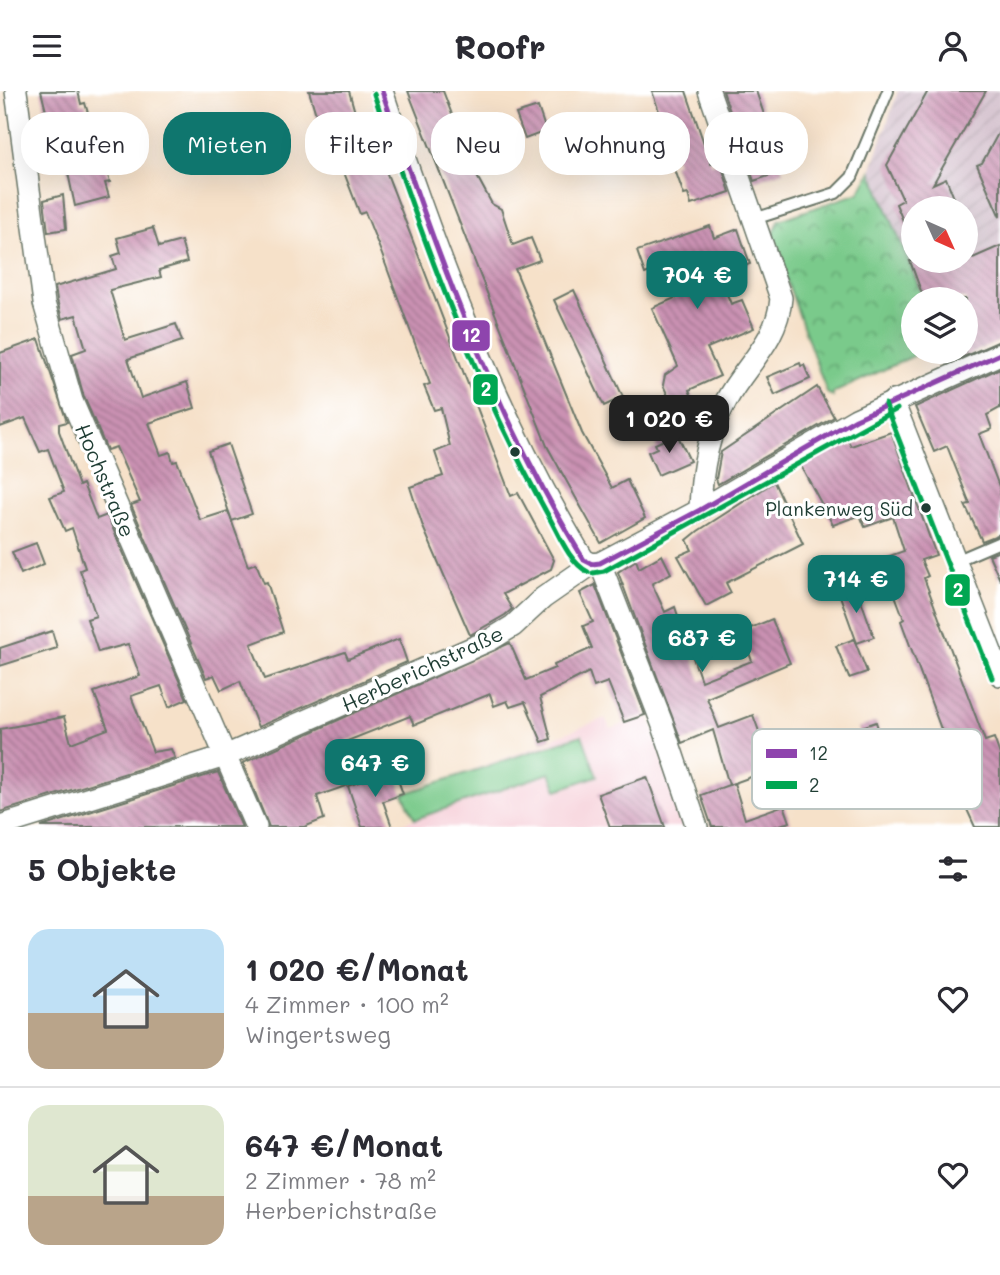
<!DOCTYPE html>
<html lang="de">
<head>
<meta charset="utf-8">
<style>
  body { margin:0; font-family:Mali,sans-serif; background:#f2f2f3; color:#2b2b33; height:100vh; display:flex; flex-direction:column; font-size:26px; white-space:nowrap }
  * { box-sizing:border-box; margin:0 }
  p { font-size:23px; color:#7c7c81 }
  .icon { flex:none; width:38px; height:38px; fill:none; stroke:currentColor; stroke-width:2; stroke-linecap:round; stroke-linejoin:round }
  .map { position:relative; height:736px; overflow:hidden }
  .side { display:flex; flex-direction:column; background:#fff; flex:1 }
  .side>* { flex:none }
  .banner { position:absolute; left:21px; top:21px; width:959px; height:63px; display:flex; gap:14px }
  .needle { width:46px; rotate:135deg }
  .tools { position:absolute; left:901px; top:105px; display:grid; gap:14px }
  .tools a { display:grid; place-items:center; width:77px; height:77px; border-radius:50%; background:#fff; box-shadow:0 7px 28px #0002; font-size:35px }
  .price { position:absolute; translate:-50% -60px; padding:0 16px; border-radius:14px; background:#0f766e; color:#fff; font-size:23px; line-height:46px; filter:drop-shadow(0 2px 4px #0008) }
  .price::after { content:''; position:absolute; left:50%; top:42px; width:21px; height:16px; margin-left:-10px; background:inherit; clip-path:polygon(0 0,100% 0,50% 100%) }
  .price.on { background:#222; color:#fff }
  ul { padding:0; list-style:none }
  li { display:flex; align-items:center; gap:21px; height:175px; padding:0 28px }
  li+li { border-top:2px solid #e1e1e2 }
  li span { display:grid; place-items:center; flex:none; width:196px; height:140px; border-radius:21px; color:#555 }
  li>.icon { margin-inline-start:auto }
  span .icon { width:84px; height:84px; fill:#fffc; stroke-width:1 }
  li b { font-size:30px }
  h2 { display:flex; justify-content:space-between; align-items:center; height:84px; padding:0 28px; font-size:30px }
  .chip { padding:0 24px; border-radius:28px; background:#fff; box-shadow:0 7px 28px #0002; font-size:24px; line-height:63px }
  .chip.on { background:#0f766e; color:#fff }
  header { display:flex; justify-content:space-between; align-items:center; height:91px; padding:0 28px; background:#fff; font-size:32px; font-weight:700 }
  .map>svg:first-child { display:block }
  .built { fill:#f6cfd8 }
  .industrial { fill:url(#industrial-furrows); fill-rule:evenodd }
  .park { fill:url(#park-crowns); stroke:#4c8460; stroke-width:2 }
  .garden { fill:#7aca8b; stroke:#4c8460; stroke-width:2 }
  .building { fill:url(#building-back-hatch) }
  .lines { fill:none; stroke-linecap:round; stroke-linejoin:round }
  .lane-casing { stroke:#6a7668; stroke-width:14 }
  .street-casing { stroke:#6a7668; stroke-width:24 }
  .lane { stroke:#fff; stroke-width:10 }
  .street { stroke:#fff; stroke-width:21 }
  .bus-1-casing { stroke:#fff; stroke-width:10 }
  .bus-2-casing { stroke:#fff; stroke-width:10 }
  .bus-1 { stroke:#8e44ad; stroke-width:5 }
  .bus-2 { stroke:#00a651; stroke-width:5 }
  .bus-dot { fill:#1f3d34; stroke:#fff; stroke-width:2.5 }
  .labels { text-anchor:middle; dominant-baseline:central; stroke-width:6; stroke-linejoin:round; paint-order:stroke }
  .bus-label { font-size:19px; fill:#1f3d34; stroke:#fff; text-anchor:end }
  .street-label { font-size:21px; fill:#1f3d34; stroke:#fff }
  .key { fill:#fff; stroke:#bcc5c2; stroke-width:2 }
  .key-label { font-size:19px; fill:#1f3d34 }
  .line-badge { stroke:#fff; stroke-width:2.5 }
  .badge-label { font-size:19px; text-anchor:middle; font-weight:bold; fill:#fff }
</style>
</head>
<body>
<header><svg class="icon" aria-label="menu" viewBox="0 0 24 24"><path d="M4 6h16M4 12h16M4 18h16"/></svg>Roofr<svg class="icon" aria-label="person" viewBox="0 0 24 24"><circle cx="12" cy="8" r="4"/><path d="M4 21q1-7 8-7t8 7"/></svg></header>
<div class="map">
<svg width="1000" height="736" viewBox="0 0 1000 736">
  <defs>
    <pattern id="industrial-furrows" width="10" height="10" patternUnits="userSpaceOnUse" patternTransform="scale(1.75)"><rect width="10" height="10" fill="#d1bdca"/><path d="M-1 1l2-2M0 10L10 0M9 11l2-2" fill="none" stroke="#b3a3ae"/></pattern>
    <pattern id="park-crowns" width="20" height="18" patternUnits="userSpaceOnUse" patternTransform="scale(1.75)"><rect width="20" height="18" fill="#7aca8b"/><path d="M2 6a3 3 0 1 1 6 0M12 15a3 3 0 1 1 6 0" fill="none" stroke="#63a572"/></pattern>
    <pattern id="building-back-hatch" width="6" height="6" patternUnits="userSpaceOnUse" patternTransform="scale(1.75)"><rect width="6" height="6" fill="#ca91b2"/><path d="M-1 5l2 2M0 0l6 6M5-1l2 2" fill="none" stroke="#a37892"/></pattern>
  </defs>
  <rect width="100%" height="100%" fill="#fff"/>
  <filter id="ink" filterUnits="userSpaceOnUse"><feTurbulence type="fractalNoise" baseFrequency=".0143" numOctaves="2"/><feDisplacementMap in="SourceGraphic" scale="14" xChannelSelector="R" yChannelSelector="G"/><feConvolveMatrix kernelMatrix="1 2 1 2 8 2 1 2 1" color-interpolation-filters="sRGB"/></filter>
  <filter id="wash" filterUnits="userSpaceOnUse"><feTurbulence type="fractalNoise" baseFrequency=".00686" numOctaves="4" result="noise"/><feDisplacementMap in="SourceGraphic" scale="28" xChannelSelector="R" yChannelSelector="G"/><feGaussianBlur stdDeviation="1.57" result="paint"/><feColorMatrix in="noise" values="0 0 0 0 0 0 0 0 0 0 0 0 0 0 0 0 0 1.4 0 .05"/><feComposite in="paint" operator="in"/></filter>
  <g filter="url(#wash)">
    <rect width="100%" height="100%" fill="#f6e1c9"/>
    <!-- built -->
    <path class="built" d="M648,623L687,736H393L414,728L403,703L553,650V647L605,627L611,638Z"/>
    <!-- industrial -->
    <path class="industrial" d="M898,0H1000V243L966,208H924L871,80ZM914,117H966V170H914Z"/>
    <!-- park -->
    <path class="park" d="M871,80L924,208H914V261H922L833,302V306L827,302L772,148L779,129L859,102Z"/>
    <!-- garden -->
    <path class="garden" d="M582,644L597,685L557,699L550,682L415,728L403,703Z"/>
    <g id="blocks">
      <!-- building -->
      <g class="building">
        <path d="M41,0H78L81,13L85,12L95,46L101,44L106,63L111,66L105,75L110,91L105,92L109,106L75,115L64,63L38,69L35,45L51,40Z"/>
        <path d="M309,0H349L356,25L364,23L511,405L518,402L554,469L551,478L503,503L512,518L505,524L470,544L423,436L410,396L443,385L435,361L450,355L441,317L434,319L424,295L430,293L381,161L365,121L360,123L330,45L323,47Z"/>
        <path d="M408,0H443L472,76L492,113L501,118L513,154L531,147L540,169L515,178L582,342L612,397L627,389L645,427L601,452L547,355Z"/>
        <path d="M652,0H686L711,73L720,70L730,101L691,114L688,103L684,104L673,73L677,72Z"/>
        <path d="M723,0H756L769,38L773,36L783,68L779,69L783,80L754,90Z"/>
        <path d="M928,0H986L933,93L946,87L958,117H914L913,154L896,113L903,109L887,74Z"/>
        <path d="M538,16L546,40L525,48L516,23Z"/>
        <path d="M1000,39V126L977,74L982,72Z"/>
        <path d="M63,104L66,138L48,141L44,109Z"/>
        <path d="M710,135L714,147L738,138L750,173L719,184L731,213L742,209L754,237L707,257L720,285L689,299L703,330L700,337L685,343L663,294L665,284L678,275L652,217L691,200L679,170L645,183L637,160Z"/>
        <path d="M153,137L159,156L181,150L187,171L159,179L161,186L110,199L125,249L176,233L182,250L128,268L141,307L187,291L195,317L149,332L161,364L170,361L173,371L177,370L200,429L228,420L248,475L256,472L264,492L267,491L283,541L251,553L265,588L345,561L348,568L399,548L407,571L258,636L240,590L221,599L214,584L206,587L131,414L140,411L116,356L107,359L84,306L72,263L86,258L76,224L62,228L57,209L55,196L116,178L112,165L121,162L117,147Z"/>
        <path d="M1000,155V250L947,273L942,261H966V208H924L910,170H966Z"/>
        <path d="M574,199L623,306L604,315L554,209Z"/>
        <path d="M39,248L67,331L59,333V340L79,395L83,393L97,428L107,424L187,608L169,616L161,595L131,605L153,661L171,658L175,667L0,721V638L64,626L71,652L108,638L94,601L140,585L128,553L98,561L87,528L96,525L80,479L85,477L72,437L65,440L50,406L64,401L48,358L40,361L25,327L0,336V262Z"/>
        <path d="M800,272L801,275L804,274L810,288L775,304L767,286Z"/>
        <path d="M1000,277V317L987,324L992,338L979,343L1000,398V443L982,450L965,414L970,413L947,355L934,361L915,316Z"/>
        <path d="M817,296L834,326L718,393L716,388L721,361Z"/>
        <path d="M891,341L936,464L921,469L928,485L924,487L985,650L994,647L1000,664V736H975L965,714L963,715L958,699L974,693L962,662L951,665L901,530L904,528L887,483L884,484L878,469L904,460L893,426L865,436L860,424L833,434L801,375L847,348L851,355Z"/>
        <path d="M677,343L690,370L658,384L648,361L657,357L655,353Z"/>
        <path d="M228,353L252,423L232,430L208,360Z"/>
        <path d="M774,391L803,453L726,492L731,502L706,515L678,465L692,459L687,449L698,440Z"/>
        <path d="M36,452L44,473L21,483L12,461Z"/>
        <path d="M1000,460V489L989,464Z"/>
        <path d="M662,464L671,482L652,493L665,521L675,516L682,537L675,540L685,564L691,561L701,590L752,570L741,541L772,528L790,572L707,607L719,637L753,624L773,678L729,694L713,639L682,652L618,481L636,469L639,477Z"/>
        <path d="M595,494L645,624L624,631L608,591L594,596L589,581L540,606L551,648L542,651L525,611L510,616L507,610L494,615L490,603L414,634L410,625L332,656L346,695L317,705L324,728L304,736H269L243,672L510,552L526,589L555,577L554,574L592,557L583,535L593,531L580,502Z"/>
        <path d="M856,495L874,546L857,552L839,502Z"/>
        <path d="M52,540L57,557L0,575V557Z"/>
        <path d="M854,548L867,581L849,587L836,555Z"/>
        <path d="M876,631L886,662L870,668L858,637Z"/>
        <path d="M394,678L403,703L383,710L392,736H362L348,695Z"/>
        <path d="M218,681L242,736H41Z"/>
        <path d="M647,686L665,736H610L598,703Z"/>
        <path d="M734,692L745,728L784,714L790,731L773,736H712L701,704Z"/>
      </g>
    </g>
  </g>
  <g filter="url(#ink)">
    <use href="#blocks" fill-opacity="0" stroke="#6a7668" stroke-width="2"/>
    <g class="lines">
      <!-- lane casing -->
      <g class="lane-casing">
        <g id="lane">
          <path d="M754,128L836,102L852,86L888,0"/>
          <path d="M958,469L1000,451"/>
        </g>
      </g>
      <!-- street casing -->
      <g class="street-casing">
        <g id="street">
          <path d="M16,0L44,212L72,310L256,736"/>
          <path d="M382,0C434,157 492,314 576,456L584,469L592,473"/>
          <path d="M893,310L1000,584"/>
          <path d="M700,419C701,383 708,342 726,310C745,274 778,250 781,207L709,0"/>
          <path d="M600,472L662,632L697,736"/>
          <path d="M0,735L225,665L490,549L513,535L543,507L592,473L600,472L700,419L856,328L1000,263"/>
        </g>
      </g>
      <!-- lane -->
      <use href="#lane" class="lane"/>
      <!-- street -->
      <use href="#street" class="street"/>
      <!-- bus-1 casing -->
      <g class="bus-1-casing">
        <g id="bus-1">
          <path d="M382,0C436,161 494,323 584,469L592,473"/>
          <path d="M592,473L600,472L700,419L856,328L1000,263"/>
        </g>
      </g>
      <!-- bus-2 casing -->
      <g class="bus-2-casing">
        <g id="bus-2">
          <path d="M374,3C422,147 474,292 549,426C559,444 569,471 588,481"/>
          <path d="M885,313L992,587"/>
          <path d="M593,482L604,480L897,318"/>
        </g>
      </g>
      <!-- bus-1 -->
      <use href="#bus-1" class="bus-1"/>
      <!-- bus-2 -->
      <use href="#bus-2" class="bus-2"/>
    </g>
  </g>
  <!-- markers -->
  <g class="bus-dot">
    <circle cx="515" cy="361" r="6"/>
    <circle cx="926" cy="417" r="6"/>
  </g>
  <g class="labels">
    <!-- bus labels -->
    <g class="bus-label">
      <text x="913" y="417">Plankenweg Süd</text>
    </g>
    <!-- street labels -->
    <g class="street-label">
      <text transform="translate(106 389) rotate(67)">Hochstraße</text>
      <text transform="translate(422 577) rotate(-25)">Herberichstraße</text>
    </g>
  </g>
  <!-- legend -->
  <rect x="752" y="638" width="230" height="80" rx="10" class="key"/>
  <rect x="766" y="658" width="31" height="9" fill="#8e44ad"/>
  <rect x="766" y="690" width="31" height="8" fill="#00a651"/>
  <g class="key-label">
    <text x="809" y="669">12</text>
    <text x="809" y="701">2</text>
  </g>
  <g class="line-badge">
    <rect x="451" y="228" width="40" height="33" rx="7" fill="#8e44ad"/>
    <rect x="472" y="282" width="27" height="33" rx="7" fill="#00a651"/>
    <rect x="944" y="482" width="27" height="34" rx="7" fill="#00a651"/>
  </g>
  <g class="badge-label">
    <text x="471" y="251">12</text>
    <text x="486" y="305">2</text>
    <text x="958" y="506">2</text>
  </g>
</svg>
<div class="tools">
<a><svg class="needle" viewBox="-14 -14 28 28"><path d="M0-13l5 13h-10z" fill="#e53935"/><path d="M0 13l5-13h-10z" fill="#7c7c81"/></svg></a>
<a><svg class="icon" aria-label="layers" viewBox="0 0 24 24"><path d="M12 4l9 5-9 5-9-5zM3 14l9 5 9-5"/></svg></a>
</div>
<b class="price" style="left:697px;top:220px">704 €</b>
<b class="price on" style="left:669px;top:364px">1 020 €</b>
<b class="price" style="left:856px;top:524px">714 €</b>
<b class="price" style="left:702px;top:583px">687 €</b>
<b class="price" style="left:375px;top:708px">647 €</b>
<div class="banner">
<a class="chip">Kaufen</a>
<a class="chip on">Mieten</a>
<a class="chip">Filter</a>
<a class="chip">Neu</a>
<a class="chip">Wohnung</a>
<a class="chip">Haus</a>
</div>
</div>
<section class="side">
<h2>5 Objekte<svg class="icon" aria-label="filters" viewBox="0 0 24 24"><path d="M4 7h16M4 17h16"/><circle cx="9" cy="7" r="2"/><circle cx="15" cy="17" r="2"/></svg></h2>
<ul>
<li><span style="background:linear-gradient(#bfe0f5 60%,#b9a48a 0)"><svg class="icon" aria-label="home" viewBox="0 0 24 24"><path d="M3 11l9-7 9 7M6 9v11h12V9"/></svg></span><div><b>1 020 €/Monat</b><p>4 Zimmer · 100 m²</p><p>Wingertsweg</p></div><svg class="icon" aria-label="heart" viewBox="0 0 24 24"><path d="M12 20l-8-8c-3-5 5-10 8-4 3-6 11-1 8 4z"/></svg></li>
<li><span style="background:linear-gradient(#dfe7d0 65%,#b9a48a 0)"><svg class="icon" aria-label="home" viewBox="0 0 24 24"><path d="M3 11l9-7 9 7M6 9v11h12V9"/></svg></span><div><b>647 €/Monat</b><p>2 Zimmer · 78 m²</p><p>Herberichstraße</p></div><svg class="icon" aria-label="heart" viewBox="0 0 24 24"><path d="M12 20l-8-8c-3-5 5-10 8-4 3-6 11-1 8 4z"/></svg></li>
</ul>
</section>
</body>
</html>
